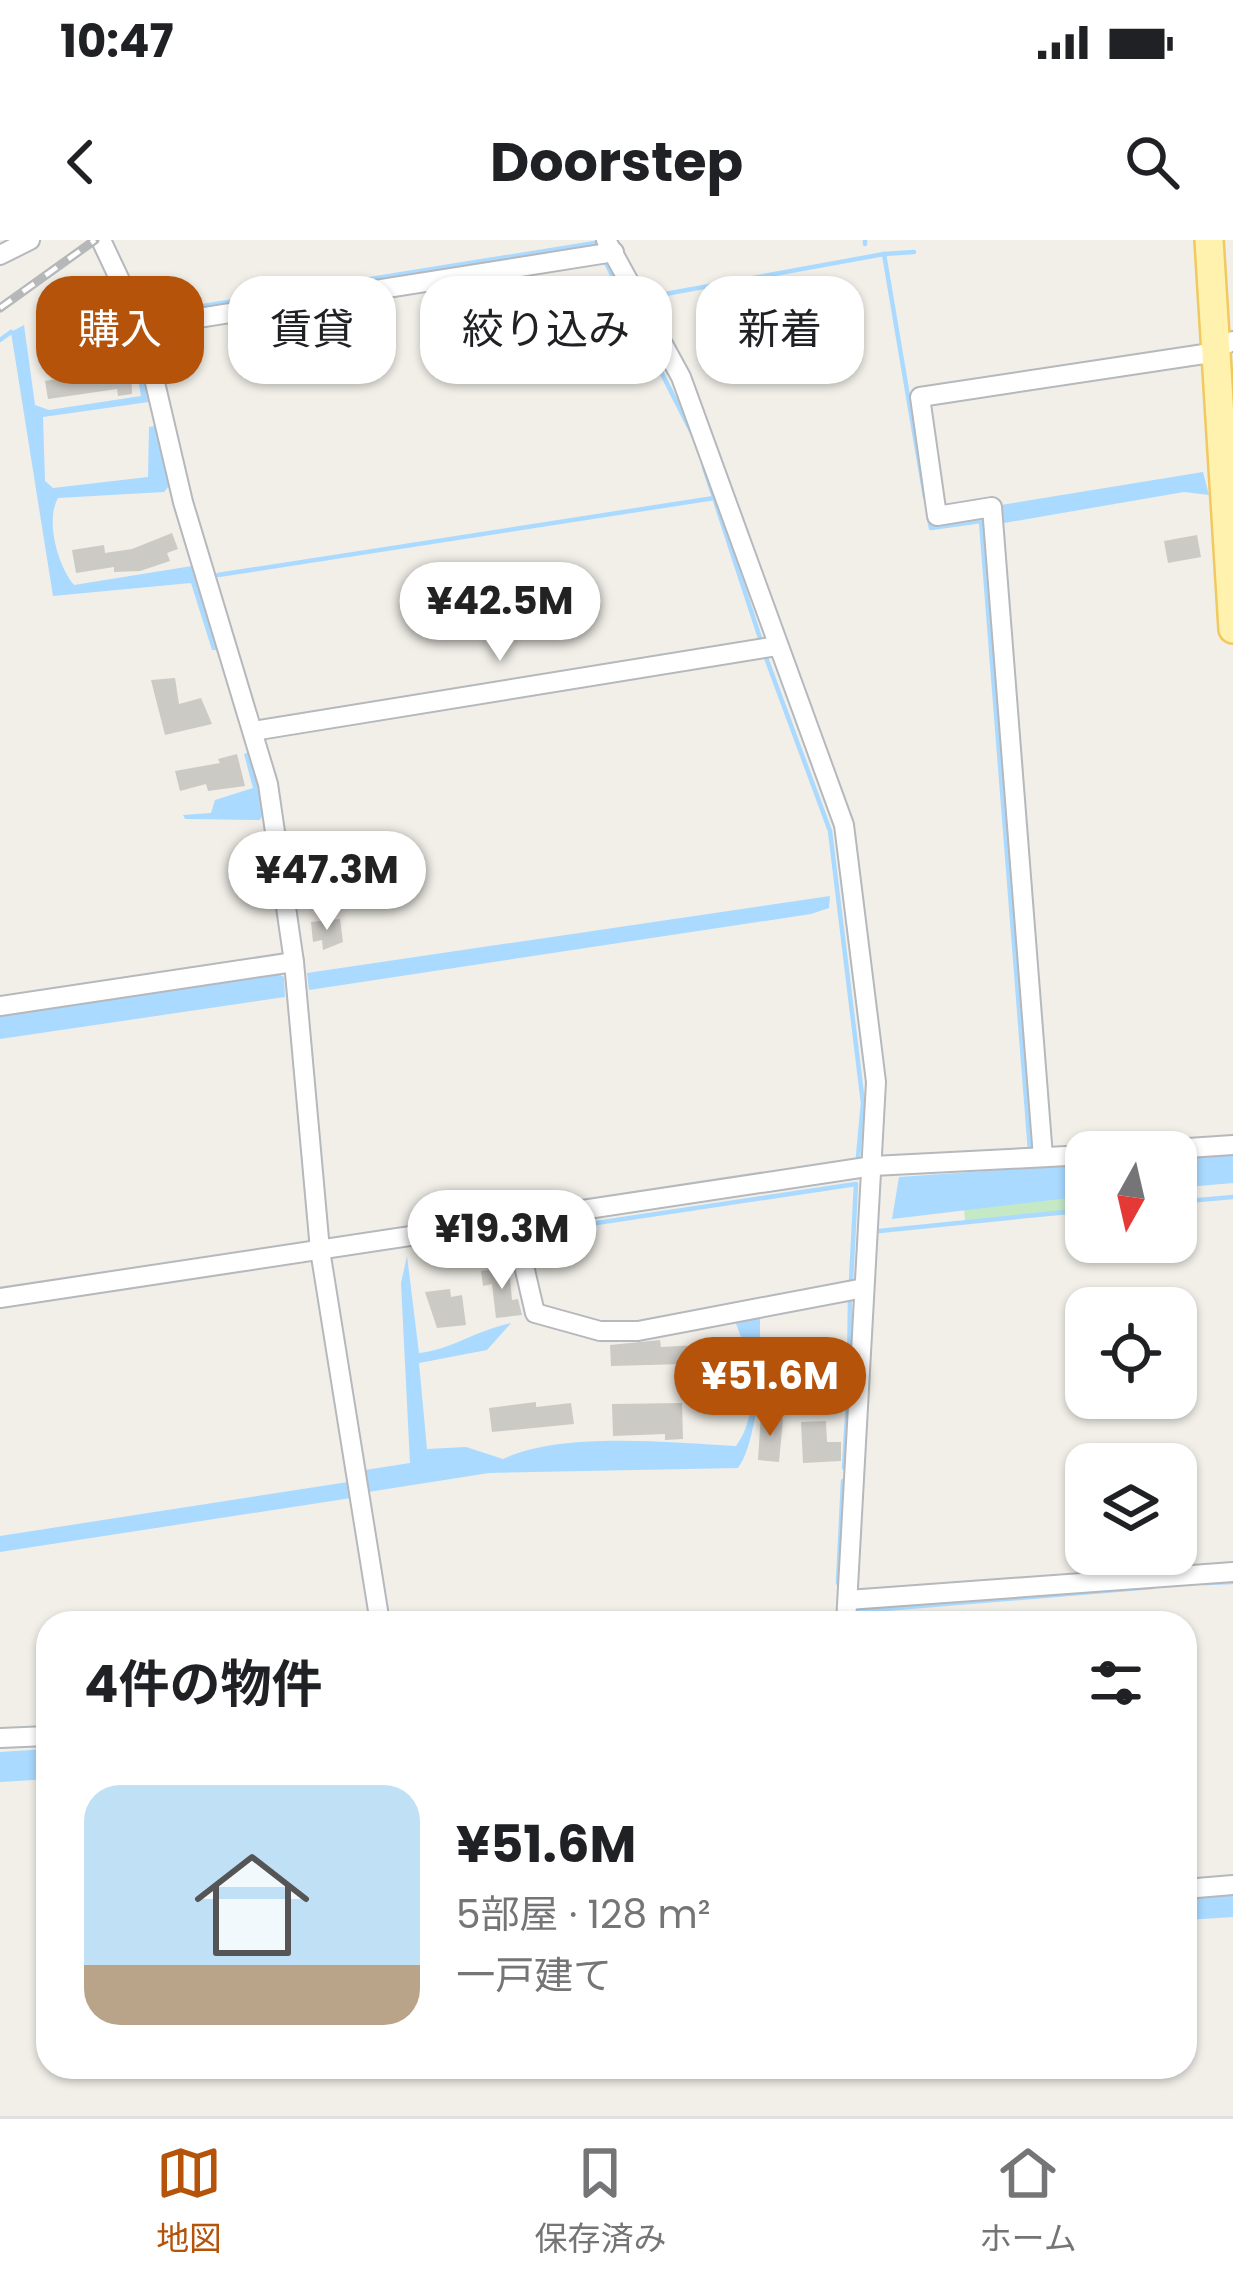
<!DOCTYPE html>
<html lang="ja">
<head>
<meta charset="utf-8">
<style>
  body { margin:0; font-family:Poppins,"Noto Sans JP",sans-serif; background:#f6f6f6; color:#202124; height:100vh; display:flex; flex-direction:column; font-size:45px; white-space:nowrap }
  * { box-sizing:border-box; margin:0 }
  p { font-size:39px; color:#757577 }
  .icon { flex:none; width:66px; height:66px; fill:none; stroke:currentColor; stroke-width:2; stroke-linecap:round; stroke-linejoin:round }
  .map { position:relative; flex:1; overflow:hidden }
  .panel { position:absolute; left:36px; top:1371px; width:1161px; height:468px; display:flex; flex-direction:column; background:#fff; border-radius:36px; box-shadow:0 3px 9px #0004 }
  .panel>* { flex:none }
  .banner { position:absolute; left:36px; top:36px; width:1161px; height:108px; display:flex; gap:24px }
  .needle { width:78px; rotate:188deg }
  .fabs { position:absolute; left:1065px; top:891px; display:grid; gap:24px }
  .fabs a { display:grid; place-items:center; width:132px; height:132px; border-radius:24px; background:#fff; box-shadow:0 3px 9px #0004; font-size:60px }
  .price { position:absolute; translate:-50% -102px; padding:0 27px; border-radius:42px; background:#fff; color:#222; font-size:39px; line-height:78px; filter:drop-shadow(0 3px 6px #0008) }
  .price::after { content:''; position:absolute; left:50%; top:72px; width:36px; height:27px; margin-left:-18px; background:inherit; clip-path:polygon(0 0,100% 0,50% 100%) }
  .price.current { background:#b45309; color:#fff }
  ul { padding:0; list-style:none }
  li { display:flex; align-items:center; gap:36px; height:300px; padding:0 48px }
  li span { display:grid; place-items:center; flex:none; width:336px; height:240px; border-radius:36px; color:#555 }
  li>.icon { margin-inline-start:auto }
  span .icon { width:144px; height:144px; fill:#fffc; stroke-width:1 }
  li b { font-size:51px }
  h2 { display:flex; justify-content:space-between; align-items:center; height:144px; padding:0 48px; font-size:51px }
  .chip { padding:0 42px; border-radius:36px; background:#fff; box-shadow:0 3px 9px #0004; font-size:42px; line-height:108px }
  .chip.current { background:#b45309; color:#fff }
  .status { display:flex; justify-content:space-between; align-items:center; height:84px; padding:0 60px; background:#fff; direction:ltr }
  .status svg { height:33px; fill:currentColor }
  header { display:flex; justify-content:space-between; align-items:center; height:156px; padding:0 48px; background:#fff; font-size:54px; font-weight:700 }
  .tab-bar { display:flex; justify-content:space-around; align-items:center; height:168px; border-top:3px solid #e0e0e0; background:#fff; font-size:33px; color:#757577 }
  .tab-bar a { display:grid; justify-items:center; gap:6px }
  .tab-bar .current { color:#b45309 }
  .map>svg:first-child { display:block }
  .green { fill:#c5e8c5 }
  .water { fill:#aadaff }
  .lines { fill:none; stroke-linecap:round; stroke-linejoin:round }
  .stream { stroke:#aadaff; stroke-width:4.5 }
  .river { stroke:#aadaff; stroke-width:30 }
  .building { fill:#cccac5 }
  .street-casing { stroke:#b5b8bc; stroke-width:22 }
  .primary-casing { stroke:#f2c960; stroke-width:32 }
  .street { stroke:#fff; stroke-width:18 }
  .primary { stroke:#fff2af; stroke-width:27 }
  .rail-casing { stroke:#b6b7b8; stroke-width:9 }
  .rail { stroke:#fff; stroke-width:4.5; stroke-dasharray:14; stroke-linecap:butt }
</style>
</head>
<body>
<div class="status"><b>10:47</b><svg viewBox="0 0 49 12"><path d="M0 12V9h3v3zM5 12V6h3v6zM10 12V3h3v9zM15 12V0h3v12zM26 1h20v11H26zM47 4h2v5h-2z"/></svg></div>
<header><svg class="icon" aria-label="back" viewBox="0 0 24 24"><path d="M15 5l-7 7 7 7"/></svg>Doorstep<svg class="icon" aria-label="search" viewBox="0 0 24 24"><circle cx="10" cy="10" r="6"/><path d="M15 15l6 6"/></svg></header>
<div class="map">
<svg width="1233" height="1876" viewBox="0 0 1233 1876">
  <rect width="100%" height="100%" fill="#f1efe8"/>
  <!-- green -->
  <path class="green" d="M1086,956V973L965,983L964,966Z"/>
  <!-- water -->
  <g class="water">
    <path d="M24,85L35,165L49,170L141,156L131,96L136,97L149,162L43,177L45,241L53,248L148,237L149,187L155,186L169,246L164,252L58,258C45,281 58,326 74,345L192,326L217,410H212L191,343L53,356L11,92Z"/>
    <path d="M1203,232L1209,255L1184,252L1004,283L1001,265Z"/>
    <path d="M249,512L264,572L260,580L185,579L183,575L211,573L215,560L253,548L244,514Z"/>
    <path d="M830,656L829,668L811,674L309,750L307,733Z"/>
    <path d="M275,732L284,737L285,757L0,799V773Z"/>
    <path d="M1233,914V943L1176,948V918Z"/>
    <path d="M1086,924V956L892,979L899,937Z"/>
    <path d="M407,1016L419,1113C453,1109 472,1092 511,1083L487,1110L419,1123L427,1209L466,1207L503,1219C564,1191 668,1203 736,1206C762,1172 750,1116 734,1079L760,1074V1114L767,1122L846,1125L845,1130L775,1131C751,1155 758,1199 738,1228L489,1233L368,1252L365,1230L410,1223L401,1043Z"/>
    <path d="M348,1242L351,1258L0,1312V1296Z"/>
  </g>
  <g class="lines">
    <!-- stream -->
    <g class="stream">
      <path d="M865,0V4"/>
      <path d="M884,14L914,12"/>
      <path d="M605,21L692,193"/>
      <path d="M654,56L884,14L925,257"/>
      <path d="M153,74L595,3"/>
      <path d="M0,100L11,92"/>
      <path d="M704,227L762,404"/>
      <path d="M928,274L931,288L981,281L1030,910"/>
      <path d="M218,335L714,258"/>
      <path d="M765,415L830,591L863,863L858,917"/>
      <path d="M1176,962L1233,957"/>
      <path d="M879,991L1086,970"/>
      <path d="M530,993L856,944L851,1042"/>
      <path d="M849,1144L850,1058"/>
      <path d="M844,1228L848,1158"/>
      <path d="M838,1343L843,1241"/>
      <path d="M1205,1343L1233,1342"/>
      <path d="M858,1383L859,1371L1152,1347"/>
    </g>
    <!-- river -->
    <g class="river">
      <path d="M0,1527L48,1524"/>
      <path d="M1185,1665L1233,1662"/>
    </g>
  </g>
  <!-- building -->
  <g class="building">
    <path d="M131,126L132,154L118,156L117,149L48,159L45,141Z"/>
    <path d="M172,293L178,309L167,313L170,321L140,331L114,332V327L76,333L72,310L104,305L105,313L132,309Z"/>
    <path d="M1197,295L1201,317L1168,323L1164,301Z"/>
    <path d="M175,438L179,464L201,458L212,484L165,495L151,440Z"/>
    <path d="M237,514L245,546L208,551L206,544L180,551L175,531L220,523L218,519Z"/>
    <path d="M340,679L343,702L323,710L322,700L313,702L311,682Z"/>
    <path d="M509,1027L512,1060L518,1059L522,1075L496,1078L492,1044L483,1046L481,1031Z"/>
    <path d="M450,1049L451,1057L462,1055L466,1085L437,1088L425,1052Z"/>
    <path d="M660,1100L661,1107L699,1105L706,1152L689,1155L684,1124L611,1126L610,1105Z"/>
    <path d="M536,1162V1167L571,1163L574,1184L492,1192L489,1168Z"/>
    <path d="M682,1163L683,1199L665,1200V1194L613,1196L612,1164Z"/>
    <path d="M761,1174L783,1179L779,1222L758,1220Z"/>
    <path d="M826,1181L827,1202H841V1221L803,1223L801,1182Z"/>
  </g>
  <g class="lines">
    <!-- street casing -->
    <g class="street-casing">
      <g id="street">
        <path d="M101,0L142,87L183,262L268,544L294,722L320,1010L380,1383"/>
        <path d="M606,0L681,137L844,585L876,842L846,1383"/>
        <path d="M0,15L30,0"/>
        <path d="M142,87L614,12"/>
        <path d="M253,491L777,406"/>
        <path d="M0,766L294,722"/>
        <path d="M1128,912L1233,905"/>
        <path d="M1043,917L992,267L937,276L920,157L1204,114L1233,101"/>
        <path d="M514,983L535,1073L600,1091H638L864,1048"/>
        <path d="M0,1058L873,926L1086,915"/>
        <path d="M848,1360L1233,1332"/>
        <path d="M0,1498L48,1496"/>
        <path d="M1185,1649L1233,1645"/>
      </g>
    </g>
    <!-- primary casing -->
    <g class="primary-casing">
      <path id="primary" d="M1209,0L1233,389"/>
    </g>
    <!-- street -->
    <use href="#street" class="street"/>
    <!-- primary -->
    <use href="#primary" class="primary"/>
    <!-- rail casing -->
    <g class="rail-casing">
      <path id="rail" d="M0,68L95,0"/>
    </g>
    <!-- rail -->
    <use href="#rail" class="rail"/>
  </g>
</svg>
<div class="fabs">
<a><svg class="needle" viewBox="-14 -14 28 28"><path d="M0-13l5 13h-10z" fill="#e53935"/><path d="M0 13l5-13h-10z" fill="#757577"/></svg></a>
<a><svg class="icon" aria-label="locate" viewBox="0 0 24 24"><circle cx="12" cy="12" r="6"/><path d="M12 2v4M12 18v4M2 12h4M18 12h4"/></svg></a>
<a><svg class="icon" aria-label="layers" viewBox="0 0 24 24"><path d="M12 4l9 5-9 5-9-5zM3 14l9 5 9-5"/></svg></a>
</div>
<b class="price" style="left:500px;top:424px">¥42.5M</b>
<b class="price" style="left:327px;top:693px">¥47.3M</b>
<b class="price" style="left:502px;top:1052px">¥19.3M</b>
<b class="price current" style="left:770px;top:1199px">¥51.6M</b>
<div class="banner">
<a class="chip current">購入</a>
<a class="chip">賃貸</a>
<a class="chip">絞り込み</a>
<a class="chip">新着</a>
</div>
<section class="panel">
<h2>4件の物件<svg class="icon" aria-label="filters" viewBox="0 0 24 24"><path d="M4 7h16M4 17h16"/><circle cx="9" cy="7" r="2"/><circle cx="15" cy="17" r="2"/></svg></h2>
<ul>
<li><span style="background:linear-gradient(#bfe0f5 75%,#b9a48a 0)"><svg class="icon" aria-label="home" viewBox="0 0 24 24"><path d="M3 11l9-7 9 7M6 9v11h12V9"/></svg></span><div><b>¥51.6M</b><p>5部屋 · 128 m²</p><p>一戸建て</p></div></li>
</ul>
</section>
</div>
<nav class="tab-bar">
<a class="current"><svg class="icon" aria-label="map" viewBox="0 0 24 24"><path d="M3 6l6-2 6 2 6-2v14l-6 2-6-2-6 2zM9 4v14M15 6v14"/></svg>地図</a>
<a><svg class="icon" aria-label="saved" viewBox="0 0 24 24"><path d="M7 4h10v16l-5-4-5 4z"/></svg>保存済み</a>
<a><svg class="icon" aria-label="home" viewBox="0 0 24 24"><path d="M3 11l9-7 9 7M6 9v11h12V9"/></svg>ホーム</a>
</nav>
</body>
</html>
